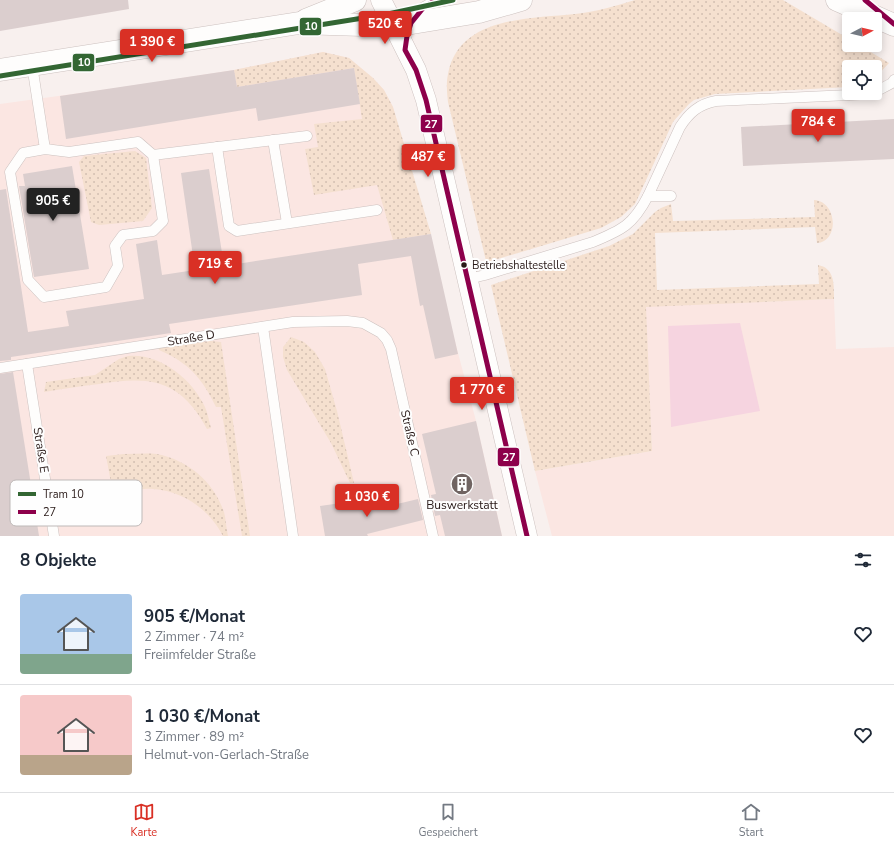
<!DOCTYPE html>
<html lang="de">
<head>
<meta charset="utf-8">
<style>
  body { margin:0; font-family:"Nunito Sans",sans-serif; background:#f2f2f3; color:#1f2937; height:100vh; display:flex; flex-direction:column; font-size:15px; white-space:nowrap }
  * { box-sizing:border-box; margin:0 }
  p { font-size:13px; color:#747a83 }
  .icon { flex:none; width:22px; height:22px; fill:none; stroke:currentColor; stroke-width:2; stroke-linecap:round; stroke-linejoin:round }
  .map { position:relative; height:536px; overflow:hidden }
  .sheet { display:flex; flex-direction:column; background:#fff; flex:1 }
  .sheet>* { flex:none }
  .needle { width:26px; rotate:83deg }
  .buttons { position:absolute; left:842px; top:12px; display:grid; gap:8px }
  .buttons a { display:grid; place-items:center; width:40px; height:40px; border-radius:4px; background:#fff; box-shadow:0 2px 10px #0003; font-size:20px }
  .price { position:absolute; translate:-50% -34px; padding:0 9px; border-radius:4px; background:#d93025; color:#fff; font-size:13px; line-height:26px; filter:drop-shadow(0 1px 2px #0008) }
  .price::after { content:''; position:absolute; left:50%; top:24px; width:12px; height:9px; margin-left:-6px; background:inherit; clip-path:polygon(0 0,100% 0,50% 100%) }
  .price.on { background:#222; color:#fff }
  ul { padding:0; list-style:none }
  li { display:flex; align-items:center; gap:12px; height:100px; padding:0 20px }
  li+li { border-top:1px solid #e0e1e3 }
  li span { display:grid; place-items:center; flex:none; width:112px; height:80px; border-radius:4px; color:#555 }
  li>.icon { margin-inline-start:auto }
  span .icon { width:48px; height:48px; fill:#fffc; stroke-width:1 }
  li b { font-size:17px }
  h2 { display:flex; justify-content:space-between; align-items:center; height:48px; padding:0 20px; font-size:17px }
  .dock { display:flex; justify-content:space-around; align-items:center; height:56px; border-top:1px solid #e0e1e3; background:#fff; font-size:11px; color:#747a83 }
  .dock a { display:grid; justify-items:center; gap:2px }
  .dock .on { color:#d93025 }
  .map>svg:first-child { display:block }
  .built { fill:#fbe6e2 }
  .grass { fill:url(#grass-dots) }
  .water { fill:#f6d4e0 }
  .building { fill:#dbcece }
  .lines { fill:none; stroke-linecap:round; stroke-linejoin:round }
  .lane-casing { stroke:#ccc1bf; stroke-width:11 }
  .street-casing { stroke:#ccc1bf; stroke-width:21 }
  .secondary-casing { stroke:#ccc1bf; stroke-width:23 }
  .lane { stroke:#fefdfc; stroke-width:10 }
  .street { stroke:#fefdfc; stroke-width:20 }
  .secondary { stroke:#fefdfc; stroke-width:22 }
  .bus-1-casing { stroke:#fefefe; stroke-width:8 }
  .bus-1 { stroke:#8d004b; stroke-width:5 }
  .tram-1-casing { stroke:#fefefe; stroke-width:8 }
  .tram-1 { stroke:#363; stroke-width:5 }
  .bus-dot { fill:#271816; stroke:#fefefe; stroke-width:1.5 }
  .labels { text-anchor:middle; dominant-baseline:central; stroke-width:4; stroke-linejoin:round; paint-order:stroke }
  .bus-label { font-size:11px; fill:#271816; stroke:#fefefe; text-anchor:start }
  .street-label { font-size:12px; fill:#271816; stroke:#fefefe }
  .poi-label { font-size:12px; fill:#271816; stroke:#fefefe }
  .key { fill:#fefefe; stroke:#beb9b8; stroke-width:1 }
  .key-label { font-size:11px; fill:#271816 }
  .line-badge { stroke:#fefefe; stroke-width:1.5 }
  .badge-label { font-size:11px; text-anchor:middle; font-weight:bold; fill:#fff }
</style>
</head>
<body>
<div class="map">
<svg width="894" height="536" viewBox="0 0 894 536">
  <defs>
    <pattern id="grass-dots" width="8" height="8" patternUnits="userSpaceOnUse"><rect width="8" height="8" fill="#f5e0cf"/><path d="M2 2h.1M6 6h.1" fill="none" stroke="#d2bfb1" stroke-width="1.8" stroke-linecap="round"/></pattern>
  </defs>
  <rect width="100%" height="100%" fill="#f8f0ee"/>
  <!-- built -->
  <g class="built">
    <path d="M323,52L349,58L373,78L384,90L393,107L476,421L502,536H0V104L124,87L234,70Z"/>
    <path d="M834,299L836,349L894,347V536H552L535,471L652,451L645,306Z"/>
  </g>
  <!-- grass -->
  <g class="grass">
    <path d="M635,0H783L849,39V45H859L889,63L875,78V67H849V87L715,94L694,100L689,104L679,115L673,122L635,204L621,217L601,228L491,261H486L448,102C447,93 446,83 448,74C459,16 530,19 575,14C596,12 615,6 635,0Z"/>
    <path d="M323,52L349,58L373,78L384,90L393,107L431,234L393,240L377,185L314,195L305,149L318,147L314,124L362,119L354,68L237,87L234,70Z"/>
    <path d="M135,151L146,158L152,208L143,221L99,225L91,222L79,162L84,156Z"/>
    <path d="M814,200C837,201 840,241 817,243L815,227L655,233L657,290L819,284L818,265C835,268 834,285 834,299L646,307L652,451L535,471L491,285L609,246L633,234L655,212L661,208L671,204L673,221L815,217Z"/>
    <path d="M291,337L304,342L315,352L325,369L337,411L354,483H350L331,443L287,370L283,357V347Z"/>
    <path d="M211,341L221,342L250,536H242L221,407H216C202,378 189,363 159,350V348Z"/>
    <path d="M128,356C160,353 192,379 205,407C208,414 209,421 211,428L207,429C180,379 150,376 99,384C80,386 62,389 44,392L46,382L95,375L119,359Z"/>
    <path d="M124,454C135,454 146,453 157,454C188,460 214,482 224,512C226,519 226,528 228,536H223C209,509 183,491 153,489C140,488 126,491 113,493L106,456Z"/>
  </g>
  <!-- water -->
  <path class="water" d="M740,323L760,411L671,427L668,326Z"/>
  <!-- building -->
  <g class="building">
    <path d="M0,0H128L129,9L0,31Z"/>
    <path d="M354,68L360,104L258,121L256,108L66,139L60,96L234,70L237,87Z"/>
    <path d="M894,119V159L743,166L741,127Z"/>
    <path d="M72,166L89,269L34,277L19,186H25L23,174Z"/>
    <path d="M209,169L224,266L431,234L458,354L435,359L423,305L420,306L411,256L358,264L362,295L169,324L171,333L11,357V360L0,361V190L6,189L28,332L69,326L66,311L144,299L136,244L157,240L162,275L195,270L181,173Z"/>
    <path d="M13,372L35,510L39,536H0V374Z"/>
    <path d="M476,421L502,536H445L440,515L435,516L431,495L436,494L422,434Z"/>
    <path d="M418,499L423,520L367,534L368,536H325L320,506L362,500L364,512Z"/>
  </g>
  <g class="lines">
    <!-- lane casing -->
    <g class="lane-casing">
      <g id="lane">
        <path d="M414,20L424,7L436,0"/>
        <path d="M32,65L45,149L23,153L10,172L28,280L44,297L106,287L118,266L115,246L123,235L153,231L163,221L153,155L138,142L69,152L45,149"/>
        <path d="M875,92L892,83L894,80"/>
        <path d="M273,140L287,223"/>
        <path d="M217,147L229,226L237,231L377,210"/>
        <path d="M153,155L307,136"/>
        <path d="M648,196L680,127C689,113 699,104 716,101L871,94L873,93"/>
        <path d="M468,279L485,275L593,242C622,230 633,225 648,196H671"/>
        <path d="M263,327L293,536"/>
        <path d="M27,364L54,536"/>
        <path d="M0,368L293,322L347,321L363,323L381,333L387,340L391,349L433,536"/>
      </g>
    </g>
    <!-- street casing -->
    <g class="street-casing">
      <path id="street" d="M381,0L416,70L426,100L527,536"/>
    </g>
    <!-- secondary casing -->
    <g class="secondary-casing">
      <g id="secondary">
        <path d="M837,0L894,25"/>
        <path d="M306,20L355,0"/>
        <path d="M0,70L299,23L394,26L479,12L521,0"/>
      </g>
    </g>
    <!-- lane -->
    <use href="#lane" class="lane"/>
    <!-- street -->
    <use href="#street" class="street"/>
    <!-- secondary -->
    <use href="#secondary" class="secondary"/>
    <!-- bus-1 casing -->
    <g class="bus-1-casing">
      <g id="bus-1">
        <path d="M436,0L424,7L411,23L407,36L405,50L416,70L426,100L527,536"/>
        <path d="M865,0L894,24"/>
      </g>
    </g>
    <!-- bus-1 -->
    <use href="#bus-1" class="bus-1"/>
    <!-- tram-1 casing -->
    <g class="tram-1-casing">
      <path id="tram-1" d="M0,76L388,14L453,0"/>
    </g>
    <!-- tram-1 -->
    <use href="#tram-1" class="tram-1"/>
  </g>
  <!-- icons -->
  <defs>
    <g id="building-disc" transform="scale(1.15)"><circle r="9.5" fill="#706462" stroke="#fefefe"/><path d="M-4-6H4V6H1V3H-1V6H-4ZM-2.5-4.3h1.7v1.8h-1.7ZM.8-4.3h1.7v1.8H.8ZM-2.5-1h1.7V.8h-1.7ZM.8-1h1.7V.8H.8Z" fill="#fff"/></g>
  </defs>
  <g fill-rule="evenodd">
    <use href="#building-disc" x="462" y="484"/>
  </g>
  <!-- markers -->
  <circle class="bus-dot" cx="464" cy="265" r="3.5"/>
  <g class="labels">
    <!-- bus labels -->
    <g class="bus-label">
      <text x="472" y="265">Betriebshaltestelle</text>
    </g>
    <!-- street labels -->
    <g class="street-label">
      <text transform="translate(191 338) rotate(-9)">Straße D</text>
      <text transform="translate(410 433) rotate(77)">Straße C</text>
      <text transform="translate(41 450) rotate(81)">Straße E</text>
    </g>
    <!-- poi labels -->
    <g class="poi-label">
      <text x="462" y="505">Buswerkstatt</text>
    </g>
  </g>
  <!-- legend -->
  <rect x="10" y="480" width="132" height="46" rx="6" class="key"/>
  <rect x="18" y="492" width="18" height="4" fill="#363"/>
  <rect x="18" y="510" width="18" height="4" fill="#8d004b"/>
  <g class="key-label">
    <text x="43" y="498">Tram 10</text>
    <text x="43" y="516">27</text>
  </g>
  <g class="line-badge">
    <rect x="299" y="17" width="23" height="19" rx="4" fill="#363"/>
    <rect x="72" y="53" width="23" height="19" rx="4" fill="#363"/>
    <rect x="420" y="114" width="23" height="19" rx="4" fill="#8d004b"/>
    <rect x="497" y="447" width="23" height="20" rx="4" fill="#8d004b"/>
  </g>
  <g class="badge-label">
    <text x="311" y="30">10</text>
    <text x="84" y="66">10</text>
    <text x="431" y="128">27</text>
    <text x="509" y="461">27</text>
  </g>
</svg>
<div class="buttons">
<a><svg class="needle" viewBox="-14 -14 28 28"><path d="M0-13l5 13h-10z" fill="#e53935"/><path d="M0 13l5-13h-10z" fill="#747a83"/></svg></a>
<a><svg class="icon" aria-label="locate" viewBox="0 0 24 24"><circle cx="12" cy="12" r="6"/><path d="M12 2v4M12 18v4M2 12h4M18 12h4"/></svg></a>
</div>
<b class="price" style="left:385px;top:45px">520 €</b>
<b class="price" style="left:152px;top:63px">1 390 €</b>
<b class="price" style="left:818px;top:143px">784 €</b>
<b class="price" style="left:428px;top:178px">487 €</b>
<b class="price on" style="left:53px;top:222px">905 €</b>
<b class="price" style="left:215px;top:285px">719 €</b>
<b class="price" style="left:482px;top:411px">1 770 €</b>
<b class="price" style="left:367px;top:518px">1 030 €</b>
</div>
<section class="sheet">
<h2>8 Objekte<svg class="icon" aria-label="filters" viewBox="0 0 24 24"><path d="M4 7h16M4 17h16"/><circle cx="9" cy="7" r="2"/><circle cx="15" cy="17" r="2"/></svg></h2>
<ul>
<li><span style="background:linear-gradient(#a9c7e8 75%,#7fa58c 0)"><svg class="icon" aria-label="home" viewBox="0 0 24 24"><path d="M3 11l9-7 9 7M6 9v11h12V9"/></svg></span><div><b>905 €/Monat</b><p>2 Zimmer · 74 m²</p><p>Freiimfelder Straße</p></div><svg class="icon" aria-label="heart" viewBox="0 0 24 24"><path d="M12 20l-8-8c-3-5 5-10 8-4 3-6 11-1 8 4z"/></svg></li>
<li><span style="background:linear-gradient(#f6c9c9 75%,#b9a48a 0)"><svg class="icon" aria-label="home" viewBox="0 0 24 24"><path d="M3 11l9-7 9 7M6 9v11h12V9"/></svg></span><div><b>1 030 €/Monat</b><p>3 Zimmer · 89 m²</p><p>Helmut-von-Gerlach-Straße</p></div><svg class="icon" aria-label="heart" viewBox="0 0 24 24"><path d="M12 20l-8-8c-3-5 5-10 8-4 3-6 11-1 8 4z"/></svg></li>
</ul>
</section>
<nav class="dock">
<a class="on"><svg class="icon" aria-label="map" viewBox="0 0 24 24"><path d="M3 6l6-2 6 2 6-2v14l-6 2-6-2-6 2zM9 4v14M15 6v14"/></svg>Karte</a>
<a><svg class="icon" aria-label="saved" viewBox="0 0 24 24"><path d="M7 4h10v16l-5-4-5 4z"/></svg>Gespeichert</a>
<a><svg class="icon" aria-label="home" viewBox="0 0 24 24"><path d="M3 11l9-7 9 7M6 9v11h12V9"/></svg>Start</a>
</nav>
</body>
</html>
